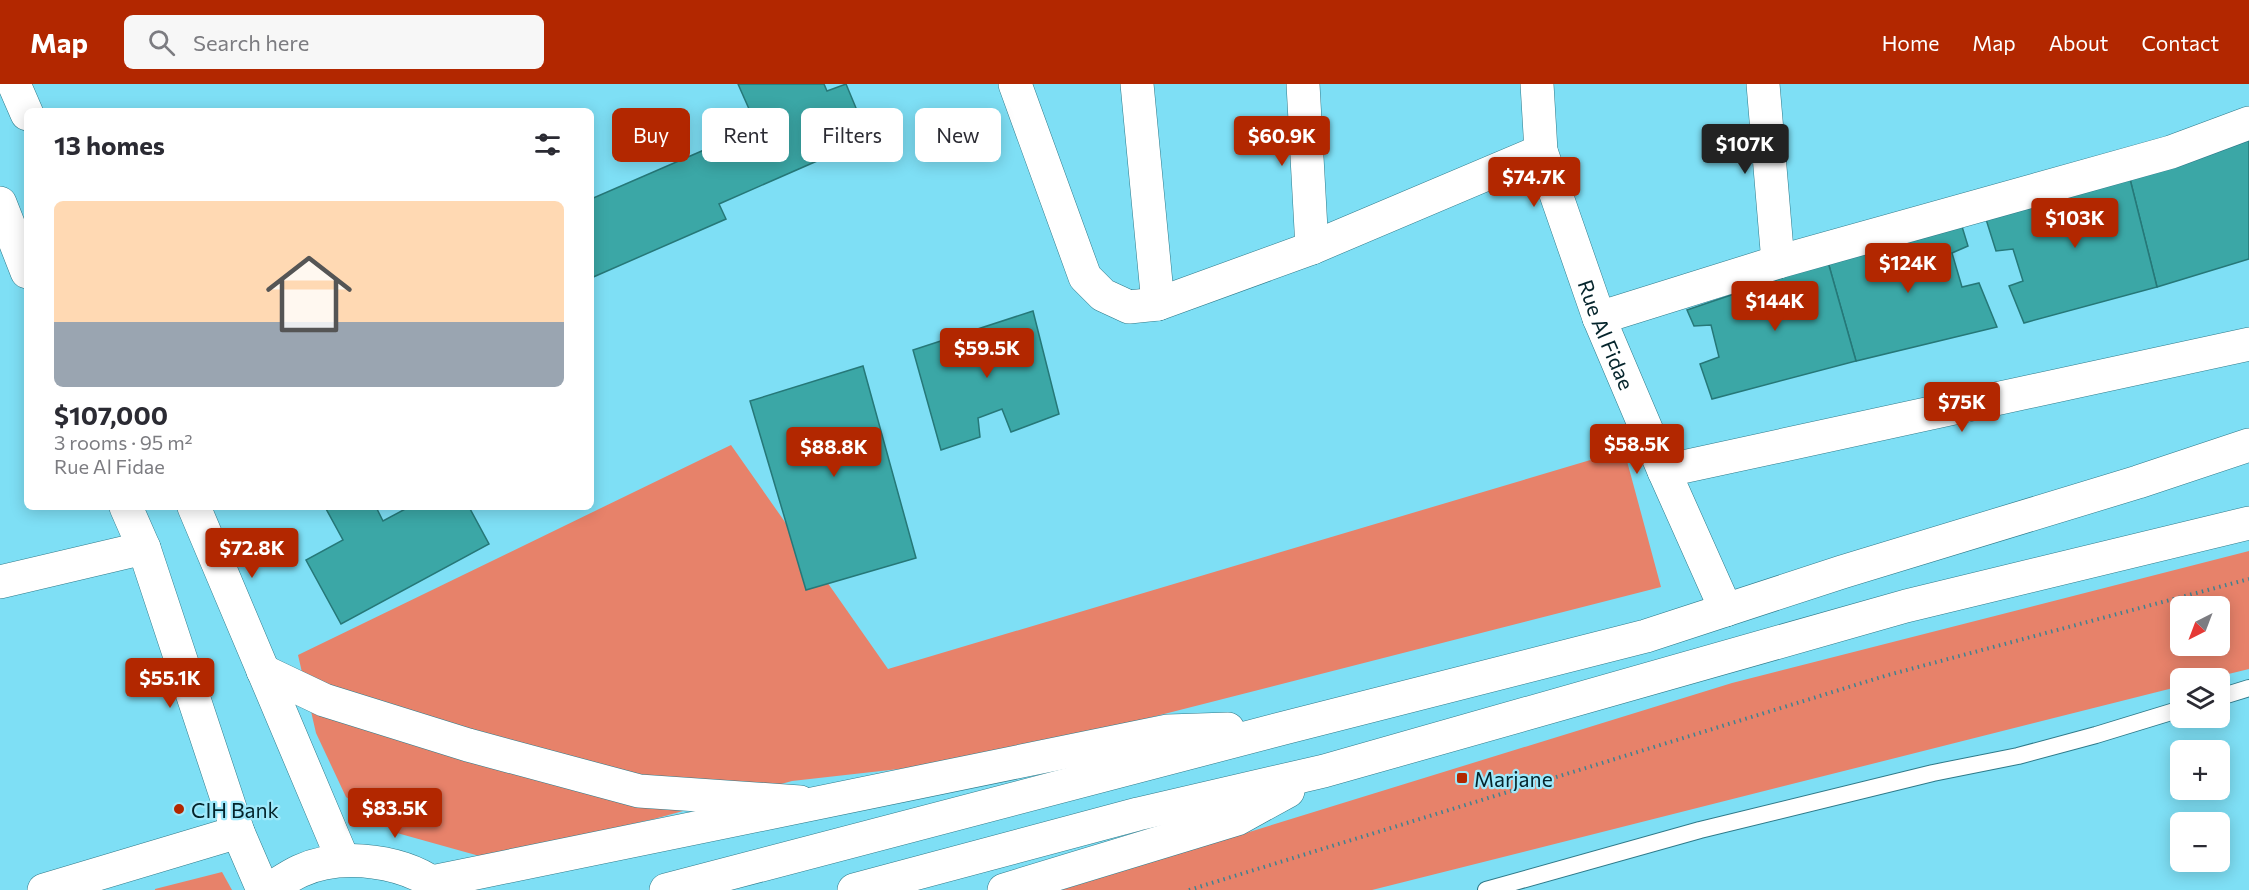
<!DOCTYPE html>
<html lang="en">
<head>
<meta charset="utf-8">
<style>
  body { margin:0; font-family:Commissioner,sans-serif; background:#f7f7f7; color:#2b2b33; height:100vh; display:flex; flex-direction:column; font-size:22px; white-space:nowrap }
  * { box-sizing:border-box; margin:0 }
  p { font-size:20px; color:#7c7c81 }
  .icon { flex:none; width:33px; height:33px; fill:none; stroke:currentColor; stroke-width:2; stroke-linecap:round; stroke-linejoin:round }
  .map { position:relative; flex:1; overflow:hidden }
  .sheet { position:absolute; left:24px; top:24px; width:570px; height:402px; display:flex; flex-direction:column; background:#fff; border-radius:9px; box-shadow:0 3px 15px #0003 }
  .sheet>* { flex:none }
  .banner { position:absolute; left:612px; top:24px; width:570px; height:54px; display:flex; gap:12px }
  .needle { width:39px; rotate:222deg }
  .controls { position:absolute; left:2170px; top:512px; display:grid; gap:12px }
  .controls a { display:grid; place-items:center; width:60px; height:60px; border-radius:9px; background:#fff; box-shadow:0 3px 15px #0003; font-size:30px }
  .price { position:absolute; translate:-50% -51px; padding:0 14px; border-radius:6px; background:#b22700; color:#fff; font-size:20px; line-height:39px; filter:drop-shadow(0 2px 3px #0008) }
  .price::after { content:''; position:absolute; left:50%; top:36px; width:18px; height:14px; margin-left:-9px; background:inherit; clip-path:polygon(0 0,100% 0,50% 100%) }
  .price.on { background:#222; color:#fff }
  ul { padding:0; list-style:none }
  li { display:grid; align-content:center; gap:12px; height:318px; padding:0 30px }
  li+li { border-top:2px solid #e1e1e2 }
  li span { display:grid; place-items:center; height:186px; border-radius:9px; color:#555 }
  li>.icon { margin-inline-start:auto }
  span .icon { width:108px; height:108px; fill:#fffc; stroke-width:1 }
  li b { font-size:26px }
  h2 { display:flex; justify-content:space-between; align-items:center; height:72px; padding:0 30px; font-size:26px }
  .chip { padding:0 21px; border-radius:9px; background:#fff; box-shadow:0 3px 15px #0003; font-size:21px; line-height:54px }
  .chip.on { background:#b22700; color:#fff }
  header { display:flex; align-items:center; gap:36px; box-sizing:border-box; height:84px; padding:0 30px; background:#b22700; color:#fff }
  header strong { font-size:28px }
  nav { display:flex; gap:33px; margin-inline-start:auto; font-size:21px }
  .search { width:420px; height:54px; background:#f7f7f7; display:flex; align-items:center; gap:15px; box-sizing:border-box; padding:0 21px; border-radius:9px; color:#7c7c81; font-size:22px }
  .map>svg:first-child { display:block }
  .green { fill:#e7826a; fill-rule:evenodd }
  .building { fill:#3ba7a6; stroke:#267878; stroke-width:1.5 }
  .lines { fill:none; stroke-linecap:round; stroke-linejoin:round }
  .service-casing { stroke:#2e7a8a; stroke-width:18 }
  .minor-casing { stroke:#2e7a8a; stroke-width:34 }
  .secondary-casing { stroke:#2e7a8a; stroke-width:34 }
  .trunk-casing { stroke:#2e7a8a; stroke-width:34 }
  .path { stroke:#418290; stroke-width:4; stroke-dasharray:1.5 4.5; stroke-linecap:butt }
  .service { stroke:#fff; stroke-width:16 }
  .minor { stroke:#fff; stroke-width:33 }
  .secondary { stroke:#fff; stroke-width:33 }
  .trunk { stroke:#fff; stroke-width:33 }
  .poi-dot { fill:#b22700; stroke:#9fe9fb; stroke-width:2 }
  .labels { text-anchor:middle; dominant-baseline:central; stroke-width:4.5; stroke-linejoin:round; paint-order:stroke }
  .street-label { font-size:21px; fill:#04242b; stroke:#9fe9fb }
  .poi-label { font-size:21px; fill:#04242b; stroke:#9fe9fb; text-anchor:start }
</style>
</head>
<body>
<header>
<strong>Map</strong>
<div class="search"><svg class="icon" aria-label="search" viewBox="0 0 24 24"><circle cx="10" cy="10" r="6"/><path d="M15 15l6 6"/></svg>Search here</div>
<nav><a>Home</a><a>Map</a><a>About</a><a>Contact</a></nav>
</header>
<div class="map">
<svg width="2249" height="806" viewBox="0 0 2249 806">
  <rect width="100%" height="100%" fill="#7edff5"/>
  <!-- green -->
  <g class="green">
    <path d="M731,361L888,585L1624,366L1661,503L988,675L792,697L654,735L483,773L397,749L346,713L316,649L298,571Z"/>
    <path d="M2249,467V585L2212,594H2181V602L1372,806H1061L1732,599ZM2181,522H2220V561H2181Z"/>
    <path d="M222,788L232,806H155V805Z"/>
  </g>
  <!-- building -->
  <g class="building">
    <path d="M738,0H824L827,7L846,0L861,36L825,52L833,70L719,120L726,135L591,194V115L757,43Z"/>
    <path d="M2249,52V175L2157,203L2129,91Z"/>
    <path d="M2129,91L2157,203L2024,239L2009,202L2023,197L2013,165L1996,167L1985,132Z"/>
    <path d="M1960,136L1968,162L1952,169L1962,203L1979,199L1997,243L1856,277L1828,178Z"/>
    <path d="M1828,178L1856,277L1712,315L1700,280L1719,273L1711,241L1694,242L1687,226Z"/>
    <path d="M1033,227L1059,330L1011,348L1002,325L978,334L980,353L941,366L913,266Z"/>
    <path d="M863,282L916,474L806,506L750,317Z"/>
    <path d="M325,423H376L383,437L409,423H469L489,460L341,540L306,476L343,456Z"/>
  </g>
  <g class="lines">
    <!-- service casing -->
    <g class="service-casing">
      <g id="service">
        <path d="M2220,613L2249,604"/>
        <path d="M1486,806L1700,746L1933,689L2018,672L2096,651L2181,625"/>
      </g>
    </g>
    <!-- minor casing -->
    <g class="minor-casing">
      <g id="minor">
        <path d="M1015,0L1085,193L1103,211L1129,223L1158,220L1312,164L1541,67"/>
        <path d="M1137,0L1158,220"/>
        <path d="M1303,0L1312,164"/>
        <path id="s1" d="M1537,0L1541,67L1599,234L1664,387L1726,526"/>
        <path d="M1763,0L1778,178"/>
        <path d="M1599,234L1778,178L2171,68L2249,39"/>
        <path d="M1664,387L2249,260"/>
        <path d="M0,498L144,464"/>
        <path d="M44,806L238,748"/>
      </g>
    </g>
    <!-- secondary casing -->
    <g class="secondary-casing">
      <g id="secondary">
        <path d="M14,0L27,30"/>
        <path d="M0,119L27,188"/>
        <path d="M126,423L144,464L238,748L263,806"/>
        <path d="M194,423L343,776"/>
        <path d="M263,587L324,616L468,661L639,707L800,718"/>
        <path d="M268,806C278,800 289,792 300,787C342,768 407,776 442,806"/>
      </g>
    </g>
    <!-- trunk casing -->
    <g class="trunk-casing">
      <g id="trunk">
        <path d="M432,798L1168,647L1228,645"/>
        <path d="M666,806L1284,644L1646,552L1842,488L2138,398L2249,361"/>
        <path d="M854,806L1138,730L1324,687L1906,522L2249,439"/>
        <path d="M1004,806L1237,735L1288,707"/>
      </g>
    </g>
    <!-- path -->
    <path class="path" d="M1189,806L1888,591L2249,495"/>
    <!-- service -->
    <use href="#service" class="service"/>
    <!-- minor -->
    <use href="#minor" class="minor"/>
    <!-- secondary -->
    <use href="#secondary" class="secondary"/>
    <!-- trunk -->
    <use href="#trunk" class="trunk"/>
  </g>
  <!-- markers -->
  <g class="poi-dot">
    <rect x="1456" y="688" width="12" height="12" rx="3"/>
    <circle cx="179" cy="725" r="6"/>
  </g>
  <g class="labels">
    <!-- street labels -->
    <g class="street-label">
      <text stroke="none"><textPath href="#s1" startOffset="262">Rue Al Fidae</textPath></text>
    </g>
    <!-- poi labels -->
    <g class="poi-label">
      <text x="1474" y="694">Marjane</text>
      <text x="191" y="725">CIH Bank</text>
    </g>
  </g>
</svg>
<div class="controls">
<a><svg class="needle" viewBox="-14 -14 28 28"><path d="M0-13l5 13h-10z" fill="#e53935"/><path d="M0 13l5-13h-10z" fill="#7c7c81"/></svg></a>
<a><svg class="icon" aria-label="layers" viewBox="0 0 24 24"><path d="M12 4l9 5-9 5-9-5zM3 14l9 5 9-5"/></svg></a>
<a>+</a>
<a>−</a>
</div>
<b class="price" style="left:1282px;top:83px">$60.9K</b>
<b class="price on" style="left:1745px;top:91px">$107K</b>
<b class="price" style="left:1534px;top:124px">$74.7K</b>
<b class="price" style="left:2075px;top:165px">$103K</b>
<b class="price" style="left:1908px;top:210px">$124K</b>
<b class="price" style="left:1775px;top:248px">$144K</b>
<b class="price" style="left:987px;top:295px">$59.5K</b>
<b class="price" style="left:1962px;top:349px">$75K</b>
<b class="price" style="left:1637px;top:391px">$58.5K</b>
<b class="price" style="left:834px;top:394px">$88.8K</b>
<b class="price" style="left:252px;top:495px">$72.8K</b>
<b class="price" style="left:170px;top:625px">$55.1K</b>
<b class="price" style="left:395px;top:755px">$83.5K</b>
<div class="banner">
<a class="chip on">Buy</a>
<a class="chip">Rent</a>
<a class="chip">Filters</a>
<a class="chip">New</a>
</div>
<section class="sheet">
<h2>13 homes<svg class="icon" aria-label="filters" viewBox="0 0 24 24"><path d="M4 7h16M4 17h16"/><circle cx="9" cy="7" r="2"/><circle cx="15" cy="17" r="2"/></svg></h2>
<ul>
<li><span style="background:linear-gradient(#ffd9b3 65%,#9aa5b1 0)"><svg class="icon" aria-label="home" viewBox="0 0 24 24"><path d="M3 11l9-7 9 7M6 9v11h12V9"/></svg></span><div><b>$107,000</b><p>3 rooms · 95 m²</p><p>Rue Al Fidae</p></div></li>
</ul>
</section>
</div>
</body>
</html>
